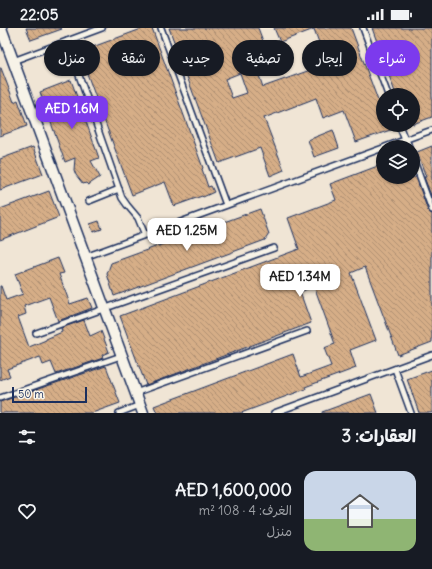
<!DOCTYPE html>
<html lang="ar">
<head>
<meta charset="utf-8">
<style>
  body { margin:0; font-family:Delius,"Playpen Sans Arabic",sans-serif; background:#20242c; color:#f1f3f6; direction:rtl; height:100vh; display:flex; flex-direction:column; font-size:15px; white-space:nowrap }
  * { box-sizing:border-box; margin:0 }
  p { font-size:13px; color:#9ea1a6 }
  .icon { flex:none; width:22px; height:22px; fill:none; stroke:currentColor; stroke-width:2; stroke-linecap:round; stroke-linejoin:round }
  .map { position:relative; height:385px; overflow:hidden; direction:ltr }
  .panel { display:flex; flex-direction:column; background:#171b24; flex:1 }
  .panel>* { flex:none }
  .guide { position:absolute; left:12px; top:12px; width:408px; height:36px; direction:rtl; display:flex; gap:8px }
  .buttons { position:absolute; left:376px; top:60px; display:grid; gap:8px }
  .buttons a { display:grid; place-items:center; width:44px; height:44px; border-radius:50%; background:#171b24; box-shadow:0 1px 3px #0004; font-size:20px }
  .scale { position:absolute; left:12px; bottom:10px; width:75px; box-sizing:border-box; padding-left:4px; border:2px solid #1b2f5e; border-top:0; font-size:11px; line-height:14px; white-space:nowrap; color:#1b2f5e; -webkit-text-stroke:3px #f7f3e8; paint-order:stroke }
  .price { position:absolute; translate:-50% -34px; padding:0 9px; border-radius:8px; background:#fff; color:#222; font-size:13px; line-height:26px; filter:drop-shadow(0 1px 2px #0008) }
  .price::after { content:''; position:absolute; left:50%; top:24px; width:12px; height:9px; margin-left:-6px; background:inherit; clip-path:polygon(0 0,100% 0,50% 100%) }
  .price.current { background:#7c3aed; color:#fff }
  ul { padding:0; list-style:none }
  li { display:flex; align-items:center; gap:12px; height:100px; padding:0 16px }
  li span { display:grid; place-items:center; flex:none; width:112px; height:80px; border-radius:12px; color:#555 }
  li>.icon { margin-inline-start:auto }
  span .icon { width:48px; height:48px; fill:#fffc; stroke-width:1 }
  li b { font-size:17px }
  h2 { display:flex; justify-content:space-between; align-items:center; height:48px; padding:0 16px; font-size:17px }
  .chip { padding:0 14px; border-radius:18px; background:#171b24; box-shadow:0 1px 3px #0004; font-size:14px; line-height:36px }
  .chip.current { background:#7c3aed; color:#fff }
  .status { display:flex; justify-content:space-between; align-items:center; height:28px; padding:0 20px; background:#171b24; direction:ltr }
  .status svg { height:11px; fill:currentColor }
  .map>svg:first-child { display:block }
  .building { fill:url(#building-back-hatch); stroke:#1b2f5e; fill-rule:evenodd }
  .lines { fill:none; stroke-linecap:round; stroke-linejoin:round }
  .service-casing { stroke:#1b2f5e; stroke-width:8 }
  .minor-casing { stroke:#1b2f5e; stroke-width:13 }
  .service { stroke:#f7f3e8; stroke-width:5 }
  .minor { stroke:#f7f3e8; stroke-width:10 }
</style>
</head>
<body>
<div class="status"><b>22:05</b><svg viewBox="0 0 49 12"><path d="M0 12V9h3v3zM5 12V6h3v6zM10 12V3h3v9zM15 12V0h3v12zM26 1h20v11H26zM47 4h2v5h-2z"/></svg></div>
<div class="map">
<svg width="432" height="385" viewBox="0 0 432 385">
  <defs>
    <pattern id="building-back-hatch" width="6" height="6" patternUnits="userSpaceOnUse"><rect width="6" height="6" fill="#d6ae87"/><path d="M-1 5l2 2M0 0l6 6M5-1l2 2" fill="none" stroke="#ad8e72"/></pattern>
  </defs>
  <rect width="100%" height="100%" fill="#f0e5d5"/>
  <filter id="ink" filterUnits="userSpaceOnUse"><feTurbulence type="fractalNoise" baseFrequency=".025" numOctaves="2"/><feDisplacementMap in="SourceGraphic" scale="8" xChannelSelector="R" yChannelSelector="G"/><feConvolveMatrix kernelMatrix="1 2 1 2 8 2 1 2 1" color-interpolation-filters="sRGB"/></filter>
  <g filter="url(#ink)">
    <!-- building -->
    <g class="building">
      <path d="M26,0H61L62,1L31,12Z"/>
      <path d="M144,0H152L203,140L202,141L208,159L211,158L214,164L203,169L202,168L174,178L165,154L132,167L79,24Z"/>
      <path d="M169,0H258L271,34L256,39L263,59L327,36L314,1L280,14L274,0H351L383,86V97H395L396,100L356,114L344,82L323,90L316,70L264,90L284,142L270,148L260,120L219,135ZM240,45L247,65L232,70L225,51Z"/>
      <path d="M372,0H432V89L413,96V67H396Z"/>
      <path d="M0,40H1L14,74L18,72L27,98L0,108Z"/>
      <path d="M71,52L99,130L91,133L100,149L88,157L86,155L83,156L76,147L74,142L75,130L65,134L40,64Z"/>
      <path d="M333,102L339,120L314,129L308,112Z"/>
      <path d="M432,118V170L424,149H426L417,124Z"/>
      <path d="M33,119L43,146L0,162V131Z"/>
      <path d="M383,136V149H416L428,183L430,185L432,186V314L398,327L365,239L351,245L376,312L350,322L356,340L305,359L306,361L241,385H157L154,378L293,326L301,349L331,338L324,320L335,316L314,258L300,264L311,295L146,357L120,288L299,221L288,190L336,172L330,156Z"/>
      <path d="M49,163L59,189L0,212V181Z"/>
      <path d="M260,181L269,206L265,212L114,268L107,246L111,235Z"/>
      <path d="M99,193L102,201L93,204L90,196Z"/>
      <path d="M58,230L64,245L59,246L70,276L88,270L92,280L58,293L49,269L24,278L26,286L18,289L29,319L46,312V311L62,304L61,300L84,292L90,308L101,303L109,324L102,327L103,330L56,346L51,334L43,337L40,329L7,341L10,348L0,352V258H1L6,272L23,266L15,246Z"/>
      <path d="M106,338L120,375L92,385H0V374Z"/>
      <path d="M432,342V385H419L407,351Z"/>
      <path d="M371,366L378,385H322V384Z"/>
    </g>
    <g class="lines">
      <!-- service casing -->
      <g class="service-casing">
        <g id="service">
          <path d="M161,0L226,177"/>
          <path d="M363,0L388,67"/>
          <path d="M67,13L122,170L127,177L138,190L145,207"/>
          <path d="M13,33L102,0"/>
          <path d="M399,97L405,112"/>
          <path d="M406,111L409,119"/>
          <path d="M385,119L432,102"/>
          <path d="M413,130L432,182"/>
          <path d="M89,173L119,161"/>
          <path d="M85,229L383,120"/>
          <path d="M36,305L274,220"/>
          <path d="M395,341L411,385"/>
          <path d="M135,365L307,303"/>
          <path d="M0,370L121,328"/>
          <path d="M119,385L140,377"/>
          <path d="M274,385L432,327"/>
        </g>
      </g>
      <!-- minor casing -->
      <g class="minor-casing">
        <path id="minor" d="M1,0L143,385"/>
      </g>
      <!-- service -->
      <use href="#service" class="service"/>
      <!-- minor -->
      <use href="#minor" class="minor"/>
    </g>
  </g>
</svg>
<div class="buttons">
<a><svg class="icon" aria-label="locate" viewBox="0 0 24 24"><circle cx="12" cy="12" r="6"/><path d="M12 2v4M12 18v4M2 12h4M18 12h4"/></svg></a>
<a><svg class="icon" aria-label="layers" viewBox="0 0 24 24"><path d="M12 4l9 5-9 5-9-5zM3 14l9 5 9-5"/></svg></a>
</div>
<div class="scale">50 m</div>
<b class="price current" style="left:72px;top:102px">AED 1.6M</b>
<b class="price" style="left:187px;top:224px">AED 1.25M</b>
<b class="price" style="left:300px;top:270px">AED 1.34M</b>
<div class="guide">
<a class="chip current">شراء</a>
<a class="chip">إيجار</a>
<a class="chip">تصفية</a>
<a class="chip">جديد</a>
<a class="chip">شقة</a>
<a class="chip">منزل</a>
</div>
</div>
<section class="panel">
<h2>العقارات: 3<svg class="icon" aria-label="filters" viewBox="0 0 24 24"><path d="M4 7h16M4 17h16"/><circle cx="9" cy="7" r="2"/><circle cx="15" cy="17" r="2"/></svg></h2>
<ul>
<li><span style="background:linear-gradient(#c9d6e8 60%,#8fb573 0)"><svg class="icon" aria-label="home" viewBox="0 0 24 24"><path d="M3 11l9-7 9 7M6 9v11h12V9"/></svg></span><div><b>AED 1,600,000</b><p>الغرف: 4 · 108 m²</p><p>منزل</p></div><svg class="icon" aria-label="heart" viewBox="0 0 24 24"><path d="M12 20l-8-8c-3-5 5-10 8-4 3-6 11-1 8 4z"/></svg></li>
</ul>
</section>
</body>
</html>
